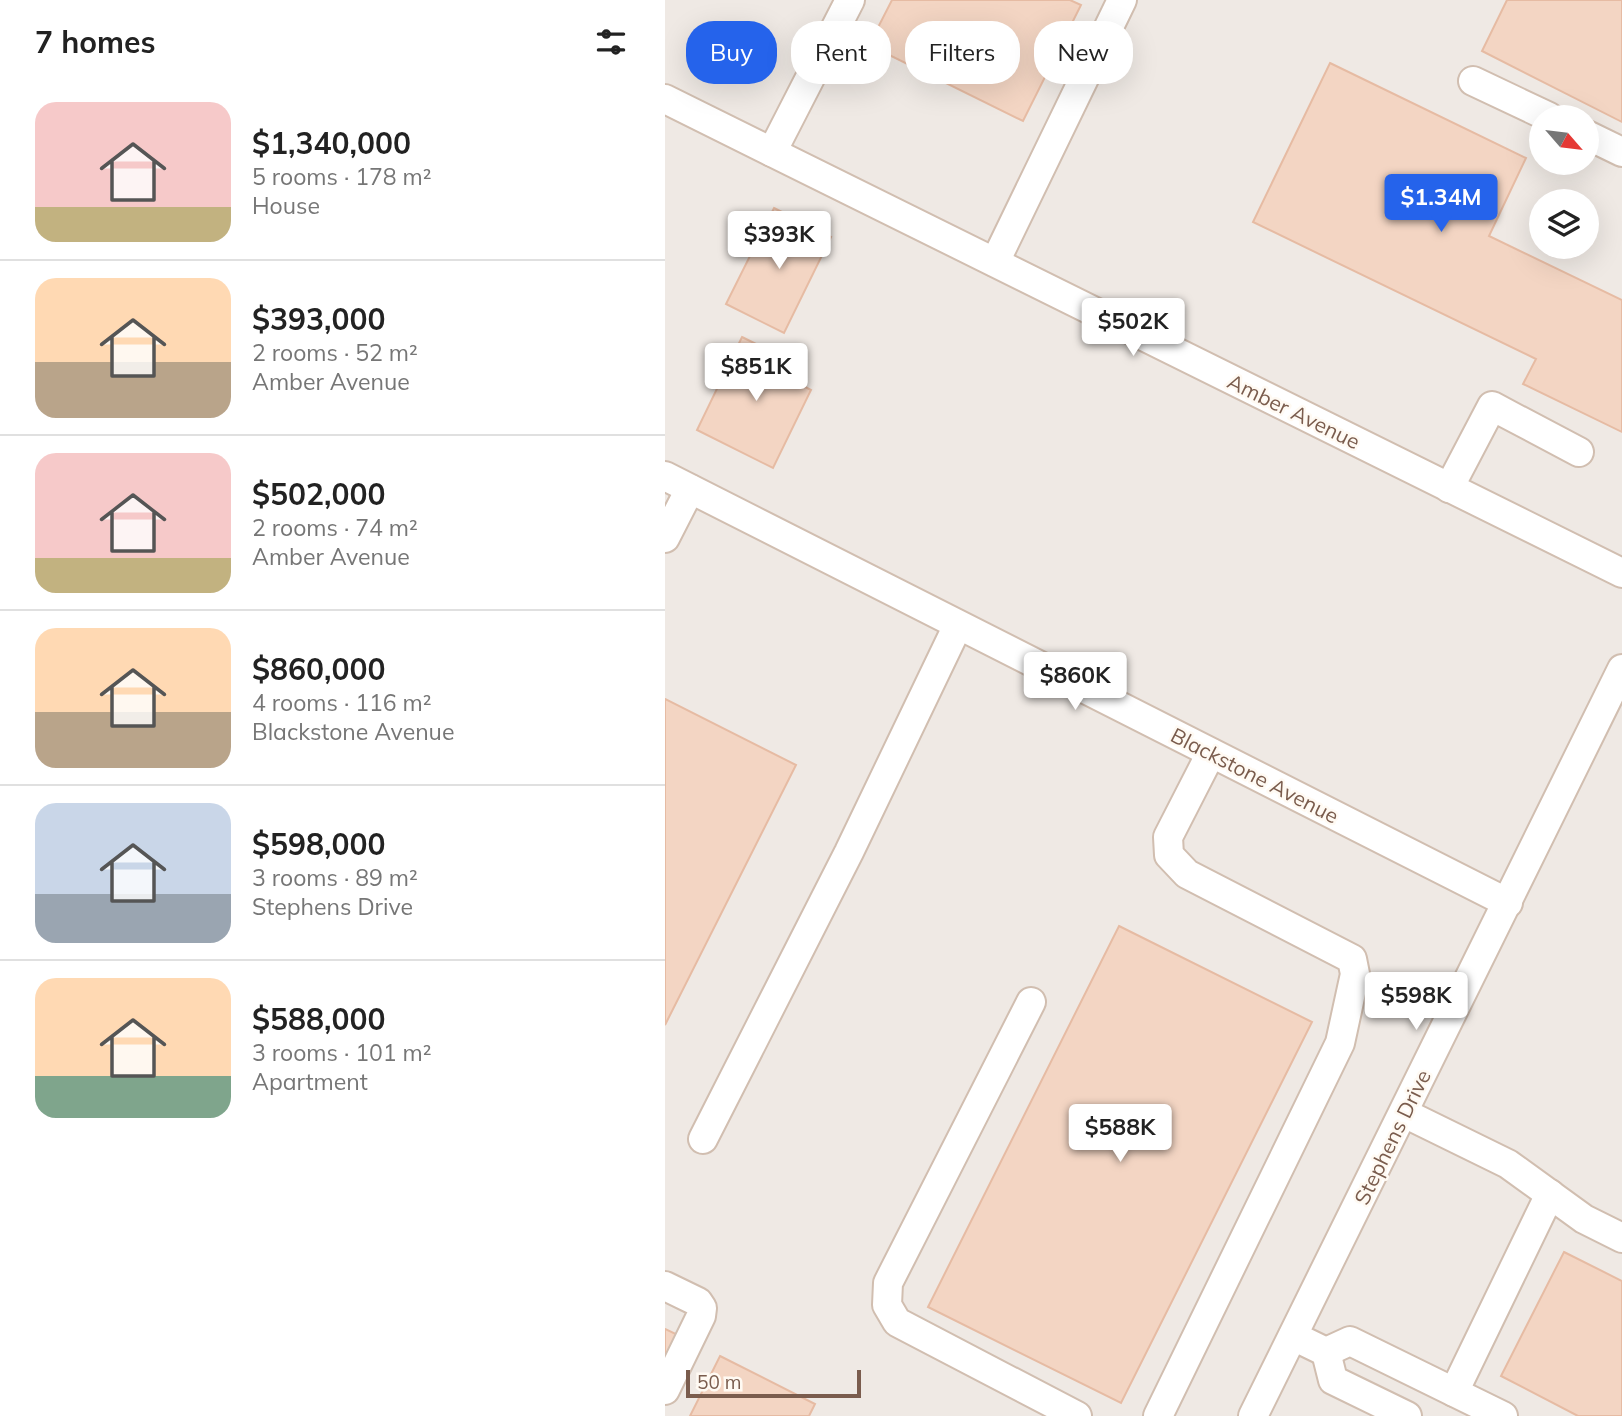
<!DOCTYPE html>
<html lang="en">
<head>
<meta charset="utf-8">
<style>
  body { margin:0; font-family:Mulish,sans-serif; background:#f6f6f6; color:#222; height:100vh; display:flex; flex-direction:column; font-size:26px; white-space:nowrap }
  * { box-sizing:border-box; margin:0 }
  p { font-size:23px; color:#767676 }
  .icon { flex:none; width:38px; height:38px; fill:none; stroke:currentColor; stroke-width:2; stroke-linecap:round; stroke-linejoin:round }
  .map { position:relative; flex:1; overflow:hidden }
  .drawer { display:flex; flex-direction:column; background:#fff; width:665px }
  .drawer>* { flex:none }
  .guide { position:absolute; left:21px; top:21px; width:665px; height:63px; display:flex; gap:14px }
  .needle { width:46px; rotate:118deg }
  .tools { position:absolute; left:864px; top:105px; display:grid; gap:14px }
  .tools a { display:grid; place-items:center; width:70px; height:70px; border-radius:50%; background:#fff; box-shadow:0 7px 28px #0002; font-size:35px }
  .scale { position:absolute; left:21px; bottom:18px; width:175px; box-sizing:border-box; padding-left:7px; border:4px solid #7a5c4d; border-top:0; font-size:19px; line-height:24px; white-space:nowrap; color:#7a5c4d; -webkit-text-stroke:5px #fffaf3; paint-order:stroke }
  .price { position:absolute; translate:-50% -60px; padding:0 16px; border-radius:7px; background:#fff; color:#222; font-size:23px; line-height:46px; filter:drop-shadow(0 2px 4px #0008) }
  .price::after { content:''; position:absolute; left:50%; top:42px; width:21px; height:16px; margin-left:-10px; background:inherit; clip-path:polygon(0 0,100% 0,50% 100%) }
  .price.on { background:#2563eb; color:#fff }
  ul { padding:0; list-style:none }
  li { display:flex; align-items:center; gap:21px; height:175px; padding:0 35px }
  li+li { border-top:2px solid #e0e0e0 }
  li span { display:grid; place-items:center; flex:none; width:196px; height:140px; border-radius:21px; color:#555 }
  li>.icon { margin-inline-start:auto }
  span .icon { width:84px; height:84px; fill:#fffc; stroke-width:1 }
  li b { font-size:30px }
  h2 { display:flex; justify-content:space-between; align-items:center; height:84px; padding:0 35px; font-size:30px }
  .chip { padding:0 24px; border-radius:28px; background:#fff; box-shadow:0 7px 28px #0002; font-size:24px; line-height:63px }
  .chip.on { background:#2563eb; color:#fff }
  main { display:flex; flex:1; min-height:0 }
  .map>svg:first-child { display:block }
  .industrial { fill:#efe9e4; fill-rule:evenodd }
  .building { fill:#f3d5c3; stroke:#e6bba3; stroke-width:2 }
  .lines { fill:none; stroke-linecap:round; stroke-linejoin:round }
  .minor-casing { stroke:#d1beb0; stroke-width:32 }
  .minor { stroke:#fff; stroke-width:28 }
  .labels { text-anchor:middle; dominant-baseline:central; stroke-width:5; stroke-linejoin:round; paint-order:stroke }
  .street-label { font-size:21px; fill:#7a5c4d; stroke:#fffaf3 }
</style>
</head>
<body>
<main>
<section class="drawer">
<h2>7 homes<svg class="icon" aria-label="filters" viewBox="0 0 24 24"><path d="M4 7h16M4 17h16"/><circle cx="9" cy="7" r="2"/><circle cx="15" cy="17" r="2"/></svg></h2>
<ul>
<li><span style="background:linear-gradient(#f6c9c9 75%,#c2b280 0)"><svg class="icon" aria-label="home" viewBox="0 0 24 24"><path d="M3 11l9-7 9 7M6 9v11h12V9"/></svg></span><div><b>$1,340,000</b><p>5 rooms · 178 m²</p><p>House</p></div></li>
<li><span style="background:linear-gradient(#ffd9b3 60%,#b9a48a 0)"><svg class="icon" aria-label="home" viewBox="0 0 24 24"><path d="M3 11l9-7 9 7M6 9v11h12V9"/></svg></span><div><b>$393,000</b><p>2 rooms · 52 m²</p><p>Amber Avenue</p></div></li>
<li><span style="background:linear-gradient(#f6c9c9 75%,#c2b280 0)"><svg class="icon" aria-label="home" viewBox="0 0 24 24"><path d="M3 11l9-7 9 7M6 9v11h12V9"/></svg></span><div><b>$502,000</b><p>2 rooms · 74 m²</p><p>Amber Avenue</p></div></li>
<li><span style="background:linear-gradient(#ffd9b3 60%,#b9a48a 0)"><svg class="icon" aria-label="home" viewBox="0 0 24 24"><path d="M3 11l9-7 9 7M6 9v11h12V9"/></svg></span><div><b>$860,000</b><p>4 rooms · 116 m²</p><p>Blackstone Avenue</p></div></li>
<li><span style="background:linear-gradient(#c9d6e8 65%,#9aa5b1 0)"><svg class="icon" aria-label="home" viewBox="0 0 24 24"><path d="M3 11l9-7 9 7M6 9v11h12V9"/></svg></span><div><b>$598,000</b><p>3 rooms · 89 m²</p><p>Stephens Drive</p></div></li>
<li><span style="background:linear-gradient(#ffd9b3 70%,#7fa58c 0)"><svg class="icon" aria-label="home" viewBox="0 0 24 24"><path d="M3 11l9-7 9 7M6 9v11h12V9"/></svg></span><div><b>$588,000</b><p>3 rooms · 101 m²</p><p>Apartment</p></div></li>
</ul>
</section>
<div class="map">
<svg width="957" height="1416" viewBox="0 0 957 1416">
  <rect width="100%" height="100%" fill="#fdf6ec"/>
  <!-- industrial -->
  <path class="industrial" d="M0,0H957V1416H0ZM877,117H922V163H877ZM877,201H922V247H877Z"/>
  <!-- building -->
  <g class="building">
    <path d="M227,0H405L416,5L358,121L204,45Z"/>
    <path d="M842,0H957V122L817,51Z"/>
    <path d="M665,63L861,158L824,236L957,300V432L858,384L871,359L588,222Z"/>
    <path d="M109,208L166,237L119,333L61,304Z"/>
    <path d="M77,337L134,365L127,380L146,390L108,468L32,430Z"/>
    <path d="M0,699L131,765L0,1025Z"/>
    <path d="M454,926L647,1022L456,1403L263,1307Z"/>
    <path d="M899,1252L957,1281V1416H913L836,1376Z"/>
    <path d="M0,1329L17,1337L0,1372Z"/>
    <path d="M55,1356L150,1404L144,1416H25Z"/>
  </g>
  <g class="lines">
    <!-- minor casing -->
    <g class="minor-casing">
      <g id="minor">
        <path d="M808,81L884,117"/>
        <path d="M0,99L957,573"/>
        <path d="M922,135L957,152"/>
        <path d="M107,152L185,0"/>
        <path d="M330,262L457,0"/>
        <path d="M0,476L843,903"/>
        <path d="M784,488L827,406L914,452"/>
        <path d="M0,538L25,489"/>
        <path d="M366,1002L223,1283L222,1305L232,1322L412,1416"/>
        <path d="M739,1113L843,1164L919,1219L957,1238"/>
        <path d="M38,1139L184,852L293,625"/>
        <path d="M0,1286L33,1302L37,1308L36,1316L0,1390"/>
        <path d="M628,1336L661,1352L685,1341L838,1416"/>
        <path d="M661,1352L668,1380L742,1416"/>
        <path d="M789,1392L885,1194"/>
        <path d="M493,1416L675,1043L690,974L687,959L522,874L504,855L503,837L546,753"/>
        <path d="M588,1416L957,669"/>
      </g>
    </g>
    <!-- minor -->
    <use href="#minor" class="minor"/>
  </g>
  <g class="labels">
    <!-- street labels -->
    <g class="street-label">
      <text transform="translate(629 411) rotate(26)">Amber Avenue</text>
      <text transform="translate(590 775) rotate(27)">Blackstone Avenue</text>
      <text transform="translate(727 1137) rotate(-64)">Stephens Drive</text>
    </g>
  </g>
</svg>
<div class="tools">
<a><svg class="needle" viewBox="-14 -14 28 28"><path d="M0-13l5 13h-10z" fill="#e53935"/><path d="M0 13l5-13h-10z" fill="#767676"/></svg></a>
<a><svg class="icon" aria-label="layers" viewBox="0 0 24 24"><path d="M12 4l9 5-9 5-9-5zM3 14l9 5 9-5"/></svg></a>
</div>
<div class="scale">50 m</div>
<b class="price on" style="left:776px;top:234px">$1.34M</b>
<b class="price" style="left:114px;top:271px">$393K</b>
<b class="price" style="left:468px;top:358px">$502K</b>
<b class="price" style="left:91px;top:403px">$851K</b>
<b class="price" style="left:410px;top:712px">$860K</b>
<b class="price" style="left:751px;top:1032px">$598K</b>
<b class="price" style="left:455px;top:1164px">$588K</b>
<div class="guide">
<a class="chip on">Buy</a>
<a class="chip">Rent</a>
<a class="chip">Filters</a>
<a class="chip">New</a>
</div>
</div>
</main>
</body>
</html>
